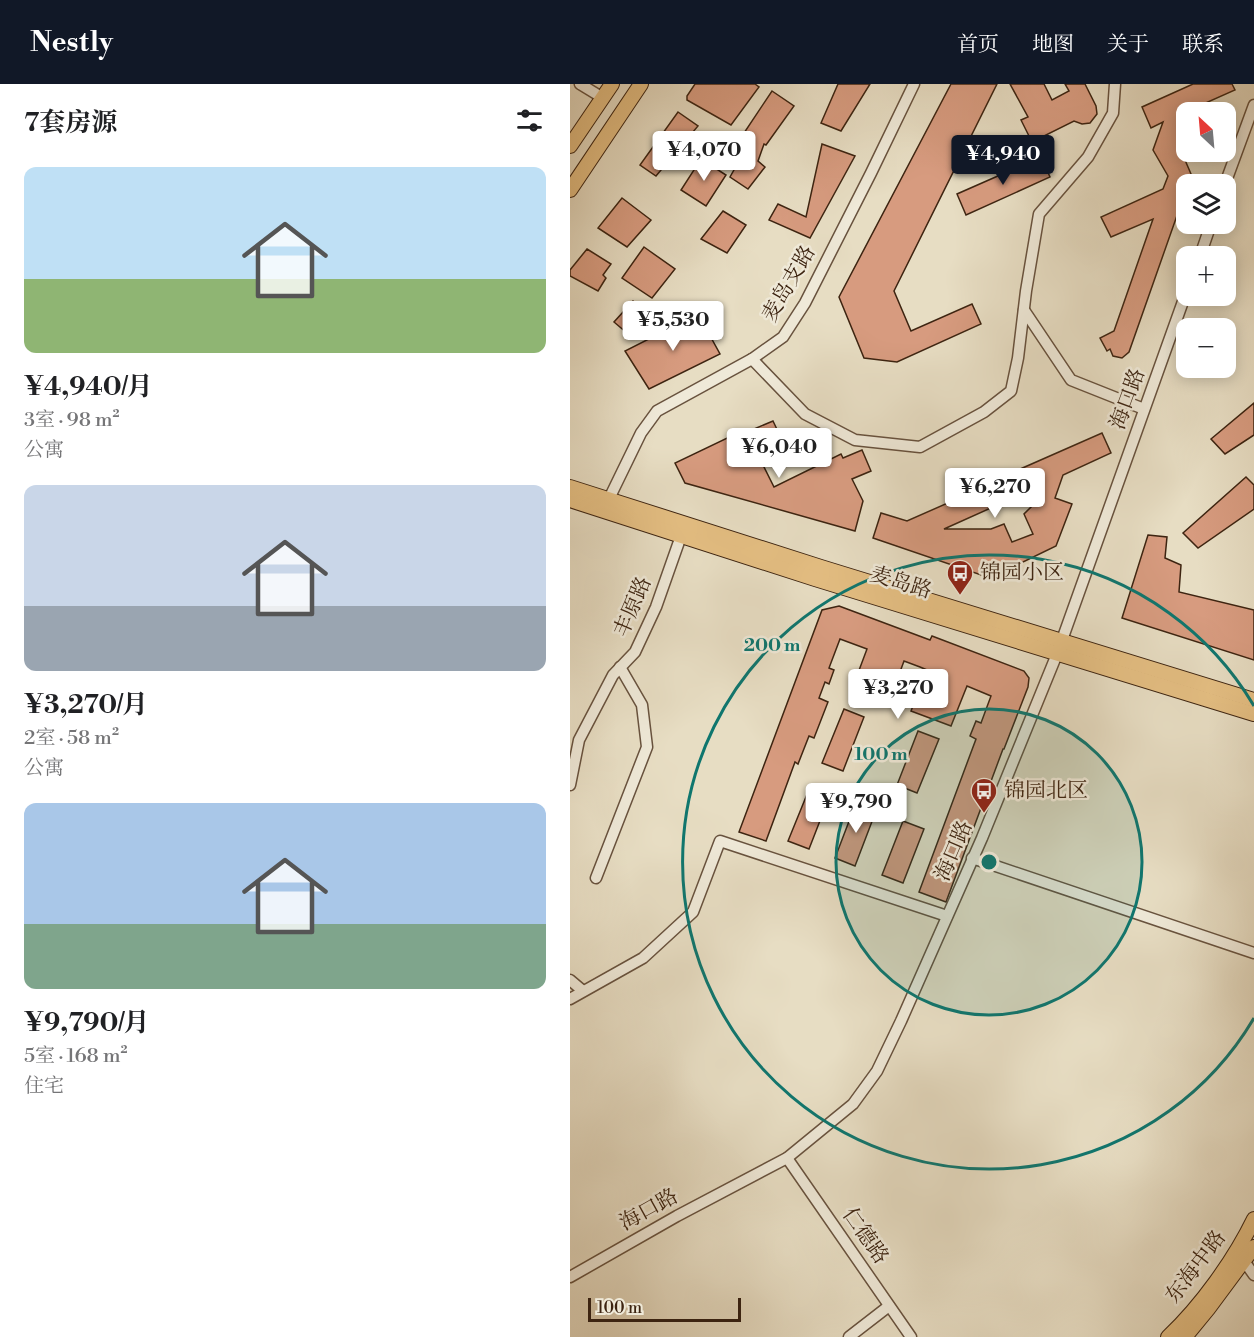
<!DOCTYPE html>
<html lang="zh">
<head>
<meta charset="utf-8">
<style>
  body { margin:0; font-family:"Libre Bodoni","Noto Serif SC",serif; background:#f2f2f2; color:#202124; height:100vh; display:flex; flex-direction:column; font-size:22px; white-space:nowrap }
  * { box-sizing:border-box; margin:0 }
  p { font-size:20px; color:#757577 }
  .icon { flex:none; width:33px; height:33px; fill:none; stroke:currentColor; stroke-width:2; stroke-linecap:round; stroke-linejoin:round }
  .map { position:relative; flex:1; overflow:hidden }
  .sheet { display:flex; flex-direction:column; background:#fff; width:570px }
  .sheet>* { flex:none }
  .needle { width:39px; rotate:334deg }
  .tools { position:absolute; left:606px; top:18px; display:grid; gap:12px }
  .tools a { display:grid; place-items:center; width:60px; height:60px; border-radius:12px; background:#fff; box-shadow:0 3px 15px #0003; font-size:30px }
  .scale { position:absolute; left:18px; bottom:15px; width:153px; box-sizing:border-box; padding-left:6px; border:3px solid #3d2411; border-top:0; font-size:16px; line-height:21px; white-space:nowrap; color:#3d2411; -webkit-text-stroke:4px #efe9d8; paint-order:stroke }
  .price { position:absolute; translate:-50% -51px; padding:0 14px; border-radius:6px; background:#fff; color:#222; font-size:20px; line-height:39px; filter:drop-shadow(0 2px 3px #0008) }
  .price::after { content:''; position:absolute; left:50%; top:36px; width:18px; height:14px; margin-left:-9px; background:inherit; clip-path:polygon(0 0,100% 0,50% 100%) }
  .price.active { background:#111827; color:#fff }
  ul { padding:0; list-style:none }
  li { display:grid; align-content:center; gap:12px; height:318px; padding:0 24px }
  li span { display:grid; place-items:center; height:186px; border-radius:12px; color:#555 }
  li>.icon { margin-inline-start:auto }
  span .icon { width:108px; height:108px; fill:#fffc; stroke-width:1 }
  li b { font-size:26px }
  h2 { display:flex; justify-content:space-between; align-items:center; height:72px; padding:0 24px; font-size:26px }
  header { display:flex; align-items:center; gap:36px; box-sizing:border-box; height:84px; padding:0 30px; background:#111827; color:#fff }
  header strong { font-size:28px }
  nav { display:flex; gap:33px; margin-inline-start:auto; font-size:21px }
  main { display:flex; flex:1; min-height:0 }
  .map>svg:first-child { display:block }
  .building { fill:#d79b7f; stroke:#3d2411; stroke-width:1.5 }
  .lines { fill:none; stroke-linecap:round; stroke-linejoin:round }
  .minor-casing { stroke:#68523e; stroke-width:13 }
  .major-casing { stroke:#3d2411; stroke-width:16 }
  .minor { stroke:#efe9d8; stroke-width:10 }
  .major { stroke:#e4be82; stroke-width:14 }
  .ring { fill:none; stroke:#0f766e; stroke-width:3 }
  .labels { text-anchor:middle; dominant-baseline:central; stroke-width:5; stroke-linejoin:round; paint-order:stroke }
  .street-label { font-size:21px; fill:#3d2411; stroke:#efe9d8 }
  .poi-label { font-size:21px; fill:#3d2411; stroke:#efe9d8; text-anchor:start }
  .centre { fill:#0f766e; stroke:#efe9d8; stroke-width:3 }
  .ring-label { font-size:18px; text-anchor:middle; font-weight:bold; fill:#0f766e; stroke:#efe9d8; stroke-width:5; stroke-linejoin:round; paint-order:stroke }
</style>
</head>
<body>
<header>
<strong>Nestly</strong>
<nav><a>首页</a><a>地图</a><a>关于</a><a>联系</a></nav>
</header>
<main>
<section class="sheet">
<h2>7套房源<svg class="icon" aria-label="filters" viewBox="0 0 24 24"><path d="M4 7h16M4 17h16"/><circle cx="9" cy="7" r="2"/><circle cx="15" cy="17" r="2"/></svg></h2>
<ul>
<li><span style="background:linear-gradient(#bfe0f5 60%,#8fb573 0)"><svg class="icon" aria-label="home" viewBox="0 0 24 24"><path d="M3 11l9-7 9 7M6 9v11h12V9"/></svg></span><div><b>¥4,940/月</b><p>3室 · 98 m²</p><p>公寓</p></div></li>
<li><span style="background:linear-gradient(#c9d6e8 65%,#9aa5b1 0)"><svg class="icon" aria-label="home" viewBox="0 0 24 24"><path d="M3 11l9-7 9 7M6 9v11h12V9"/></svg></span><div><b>¥3,270/月</b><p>2室 · 58 m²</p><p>公寓</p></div></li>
<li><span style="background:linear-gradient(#a9c7e8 65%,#7fa58c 0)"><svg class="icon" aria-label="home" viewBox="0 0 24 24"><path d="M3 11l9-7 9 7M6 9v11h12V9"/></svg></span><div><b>¥9,790/月</b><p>5室 · 168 m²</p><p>住宅</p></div></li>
</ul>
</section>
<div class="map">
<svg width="684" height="1253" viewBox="0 0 684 1253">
  <rect width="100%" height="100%" fill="#e7ddc3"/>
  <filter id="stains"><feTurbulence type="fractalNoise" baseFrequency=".00333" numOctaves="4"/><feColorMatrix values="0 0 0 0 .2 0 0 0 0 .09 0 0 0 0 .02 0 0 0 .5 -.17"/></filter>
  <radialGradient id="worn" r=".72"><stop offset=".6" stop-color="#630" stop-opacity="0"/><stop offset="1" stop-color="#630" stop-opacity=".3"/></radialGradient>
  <!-- building -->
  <g class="building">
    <path d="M125,0H185L189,3L161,41L117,16V12Z"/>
    <path d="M268,0H300L271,47L251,39Z"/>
    <path d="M381,0H427L324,207L341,247L402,220L411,240L327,278L294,274L269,213Z"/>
    <path d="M440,0H474L482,16L499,7L495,0H515L526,22L527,30L520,39L512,40L504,37L462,58L451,36L458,33Z"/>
    <path d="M623,0H662L665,6L622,25L621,28H616V40L609,62L621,90L616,100V120L610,123L559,268L552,274L543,272L540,265L537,267L530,254L544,247L583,135L541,153L531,133L593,105L598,92L583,66L593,38L581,44L572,23Z"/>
    <path d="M202,7L224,22L196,61L194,60L188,77L195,83L178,105L160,93L182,54L174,49Z"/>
    <path d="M108,28L128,42L86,92L70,81Z"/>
    <path d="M252,60L285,72L240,154L199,136L208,120L236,133Z"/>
    <path d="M471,73L480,93L396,131L387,110Z"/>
    <path d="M131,75L156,91L136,122L111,106Z"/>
    <path d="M52,114L81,136L57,163L28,144Z"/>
    <path d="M153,127L176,141L157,169L131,155Z"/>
    <path d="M74,163L105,185L82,214L52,194Z"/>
    <path d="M17,165L41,180L33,191L36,194L28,207L0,192V186Z"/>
    <path d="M63,217L82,234L64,255L44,238Z"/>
    <path d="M128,230L150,270L79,305L55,267Z"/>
    <path d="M684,319V351L655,370L641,355Z"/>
    <path d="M203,337L213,358L187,369L204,403L271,370L273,374L292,366L301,387L282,395L293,417L285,447L115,399L105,379L176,345L177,348Z"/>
    <path d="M532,349L541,369L493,391L485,414L502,420L486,462L420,494L303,454L311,429L337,437L414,403L423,423L374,445H421L434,440L442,458L463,450L454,430L462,422L469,402L457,407L448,386Z"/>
    <path d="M676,393L684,401V425L628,464L613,449Z"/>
    <path d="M578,451L597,453L595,474L611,481L609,508L684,526V576L552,534Z"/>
    <path d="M269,522L360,556L362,552L454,587L459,594L458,603L434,665H433L376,818L349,808L406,655L400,652L406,637L411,639L421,612L397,602L381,642L341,627L357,586L350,583L334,577L319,618L282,605L297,565L270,555L259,584L264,586L259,600L255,598L249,614L258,618L244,654L239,652L228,680L225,678L196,757L169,748L252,526Z"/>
    <path d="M274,625L294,633L273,687L252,679Z"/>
    <path d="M348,647L369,655L347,709L327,701Z"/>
    <path d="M240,703L260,711L239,765L218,757Z"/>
    <path d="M286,719L306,727L285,782L265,774Z"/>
    <path d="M333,737L354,745L333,799L312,791Z"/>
  </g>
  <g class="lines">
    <!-- minor casing -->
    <g class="minor-casing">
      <g id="minor">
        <path d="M10,0L33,14"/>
        <path d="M655,100L684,21"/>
        <path d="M630,172L641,140"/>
        <path d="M454,226L501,296L574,325"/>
        <path d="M182,275L235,330L285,356L350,363L414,328L441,307L448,274L456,207L469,130L518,73L543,29L545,0"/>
        <path d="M36,421L71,349L87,327L182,275L213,253L235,219L301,89L344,0"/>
        <path d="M0,701L9,656L43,591L65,568L86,523L111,452"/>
        <path d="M402,774L684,869"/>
        <path d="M26,794L77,663L72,621L50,583"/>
        <path d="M0,896L13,907"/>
        <path d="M0,915L73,874L123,828L150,757L377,832"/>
        <path d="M217,1074L341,1253"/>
        <path d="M674,1177L684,1191"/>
        <path d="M0,1193L107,1132L217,1074L283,1020L307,987L331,937L412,754L487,570L616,209"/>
        <path d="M279,1253L319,1222"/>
      </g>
    </g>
    <!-- major casing -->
    <g class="major-casing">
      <g id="major">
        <path d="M0,62L42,0"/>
        <path d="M0,106L71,0"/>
        <path d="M0,403L251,483L684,616"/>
        <path d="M0,416L245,495L684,630"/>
        <path d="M598,1253C631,1222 664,1176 684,1135"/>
        <path d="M615,1253L638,1225L684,1163"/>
      </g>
    </g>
    <!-- minor -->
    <use href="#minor" class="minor"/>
    <!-- major -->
    <use href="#major" class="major"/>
  </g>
  <!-- distance rings -->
  <circle cx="419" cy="778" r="153" fill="#0f766e" fill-opacity=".12"/>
  <g class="ring">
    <circle cx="419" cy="778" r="153"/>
    <path d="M684 934A307 307 0 1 1 684 622"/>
  </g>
  <!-- icons -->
  <defs>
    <g id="bus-pin" transform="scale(1.35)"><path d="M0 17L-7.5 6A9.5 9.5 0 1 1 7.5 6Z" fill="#8f2418" stroke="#efe9d8"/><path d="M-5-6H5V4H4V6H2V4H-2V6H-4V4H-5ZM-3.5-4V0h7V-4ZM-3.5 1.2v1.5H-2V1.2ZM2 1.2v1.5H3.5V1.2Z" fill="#fff"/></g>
  </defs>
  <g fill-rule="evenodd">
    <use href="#bus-pin" x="390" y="489"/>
    <use href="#bus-pin" x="414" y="707"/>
  </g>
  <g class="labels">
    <!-- street labels -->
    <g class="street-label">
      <text transform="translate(219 200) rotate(-60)">麦岛支路</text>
      <text transform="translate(558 315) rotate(-70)">海口路</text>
      <text transform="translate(331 499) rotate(17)">麦岛路</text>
      <text transform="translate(63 523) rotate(-67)">丰原路</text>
      <text transform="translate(384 767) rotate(-67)">海口路</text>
      <text transform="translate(79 1126) rotate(-29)">海口路</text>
      <text transform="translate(295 1152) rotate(55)">仁德路</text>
      <text transform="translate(626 1183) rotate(-53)">东海中路</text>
    </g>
    <!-- poi labels -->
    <g class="poi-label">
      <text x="410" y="489">锦园小区</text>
      <text x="434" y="707">锦园北区</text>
    </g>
  </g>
  <circle cx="419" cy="778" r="9" class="centre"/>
  <g class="ring-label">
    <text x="202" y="567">200 m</text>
    <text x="311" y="676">100 m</text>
  </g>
  <rect width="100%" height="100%" filter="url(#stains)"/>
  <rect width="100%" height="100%" fill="url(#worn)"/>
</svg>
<div class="tools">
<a><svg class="needle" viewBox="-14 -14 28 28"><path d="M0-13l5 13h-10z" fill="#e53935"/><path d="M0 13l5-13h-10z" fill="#757577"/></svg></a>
<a><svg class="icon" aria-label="layers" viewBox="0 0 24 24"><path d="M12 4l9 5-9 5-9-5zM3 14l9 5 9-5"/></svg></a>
<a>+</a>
<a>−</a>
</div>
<div class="scale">100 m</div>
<b class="price" style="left:134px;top:98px">¥4,070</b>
<b class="price active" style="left:433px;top:102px">¥4,940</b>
<b class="price" style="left:103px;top:268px">¥5,530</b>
<b class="price" style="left:209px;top:395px">¥6,040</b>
<b class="price" style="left:425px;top:435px">¥6,270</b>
<b class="price" style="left:328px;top:636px">¥3,270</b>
<b class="price" style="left:286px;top:750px">¥9,790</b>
</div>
</main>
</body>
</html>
